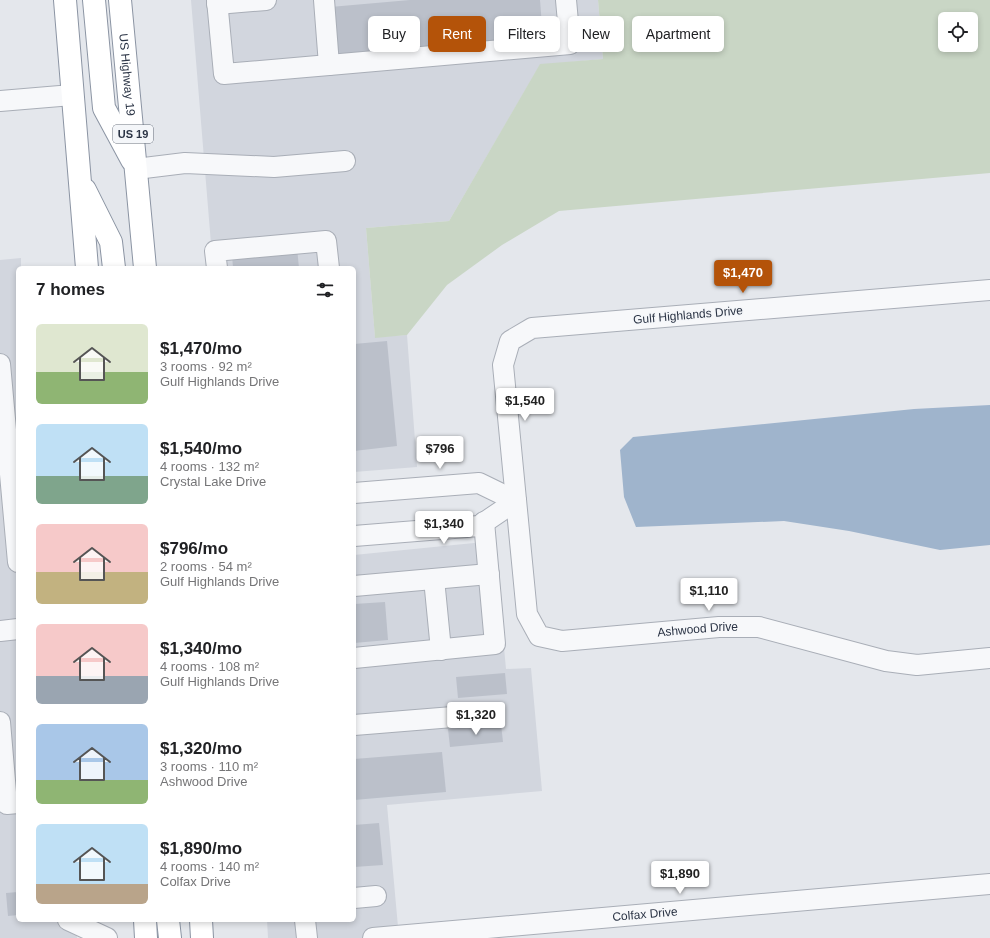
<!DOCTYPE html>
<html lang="en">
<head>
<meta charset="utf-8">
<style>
  body { margin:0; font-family:Arial,sans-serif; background:#f2f2f2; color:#202124; height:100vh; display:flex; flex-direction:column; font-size:15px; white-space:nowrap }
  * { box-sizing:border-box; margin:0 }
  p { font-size:13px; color:#757577 }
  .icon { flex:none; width:22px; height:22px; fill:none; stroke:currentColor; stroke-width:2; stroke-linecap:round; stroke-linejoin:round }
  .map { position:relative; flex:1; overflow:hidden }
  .drawer { position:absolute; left:16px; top:266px; width:340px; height:656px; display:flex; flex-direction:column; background:#fff; border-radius:6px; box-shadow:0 2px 6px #0003 }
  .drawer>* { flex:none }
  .banner { position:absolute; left:368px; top:16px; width:380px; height:36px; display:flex; gap:8px }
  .controls { position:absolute; left:938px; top:12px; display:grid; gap:8px }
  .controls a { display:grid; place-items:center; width:40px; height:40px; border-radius:6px; background:#fff; box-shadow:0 2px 6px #0003; font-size:20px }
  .price { position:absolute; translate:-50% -34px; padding:0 9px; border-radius:4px; background:#fff; color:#222; font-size:13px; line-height:26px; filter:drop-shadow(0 1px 2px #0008) }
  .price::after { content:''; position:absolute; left:50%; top:24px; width:12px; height:9px; margin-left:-6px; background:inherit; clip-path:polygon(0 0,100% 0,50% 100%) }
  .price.selected { background:#b45309; color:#fff }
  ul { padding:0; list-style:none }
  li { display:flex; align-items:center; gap:12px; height:100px; padding:0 20px }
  li span { display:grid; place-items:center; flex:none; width:112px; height:80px; border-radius:6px; color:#555 }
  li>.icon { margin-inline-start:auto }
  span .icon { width:48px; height:48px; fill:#fffc; stroke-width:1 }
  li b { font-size:17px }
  h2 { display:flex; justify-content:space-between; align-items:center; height:48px; padding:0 20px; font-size:17px }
  .chip { padding:0 14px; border-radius:6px; background:#fff; box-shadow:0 2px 6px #0003; font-size:14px; line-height:36px }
  .chip.selected { background:#b45309; color:#fff }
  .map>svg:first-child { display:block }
  .built { fill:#d2d6de }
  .green { fill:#c9d6c5; fill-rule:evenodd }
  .water { fill:#9fb4cc }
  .building { fill:#bbc0ca }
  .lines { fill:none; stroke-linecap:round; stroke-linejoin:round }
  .minor-casing { stroke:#a9aeb7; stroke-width:22 }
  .highway-casing { stroke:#8b94a3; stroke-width:24 }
  .minor { stroke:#f7f8fa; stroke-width:20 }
  .highway { stroke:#fff; stroke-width:22 }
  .labels { text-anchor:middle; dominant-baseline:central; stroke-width:3; stroke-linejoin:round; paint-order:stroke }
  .shield { fill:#f4f6f9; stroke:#676e7b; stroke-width:1 }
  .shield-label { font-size:11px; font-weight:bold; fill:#2b3445 }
  .street-label { font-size:12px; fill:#2b3445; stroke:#f4f6f9 }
</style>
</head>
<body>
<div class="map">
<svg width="990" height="938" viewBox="0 0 990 938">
  <rect width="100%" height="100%" fill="#e4e7ec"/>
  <!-- built -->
  <g class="built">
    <path d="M191,0H598L603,59L540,65L449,221L366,228L375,337L407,335L417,467L354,472V268H213Z"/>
    <path d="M21,258V268H18V920H75L77,938H0V260Z"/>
    <path d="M494,541L506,669L531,668L542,791L387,805L399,938H268L267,920H354V555Z"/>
  </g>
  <!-- green -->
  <path class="green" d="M598,0H990V173L559,211L502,245L447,285L407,335L375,338L366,228L449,221L540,64L603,59ZM945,19H971V45H945Z"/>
  <!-- water -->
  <path class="water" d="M990,405V545L940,550L849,531L784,521L636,527L624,497L620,450L633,437L914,409Z"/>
  <!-- building -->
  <g class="building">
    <path d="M410,0H540L543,39L334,57L330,7Z"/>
    <path d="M297,248L299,268H233L232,254Z"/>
    <path d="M387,341L397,446L354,451V344Z"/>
    <path d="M385,602L388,640L354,643V604Z"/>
    <path d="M505,673L507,694L458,698L456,677Z"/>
    <path d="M501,724L503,742L450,747L448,729Z"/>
    <path d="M442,752L446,792L354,800V759Z"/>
    <path d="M379,823L383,865L354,867V825Z"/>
    <path d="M18,892V915L8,916L6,893Z"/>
  </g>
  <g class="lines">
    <!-- minor casing -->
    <g class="minor-casing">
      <g id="minor">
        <path d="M217,0L224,74L329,65L324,0"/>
        <path d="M217,4L266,0"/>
        <path d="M329,65L570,44L566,0"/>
        <path d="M0,101L72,95"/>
        <path d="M136,169L185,163L274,167L345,161"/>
        <path d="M217,268L215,251L326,241L329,268"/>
        <path id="s1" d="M990,290L532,328L510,341L503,365L527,614L539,636L562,641L719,627H759L886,661L917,665L990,658"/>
        <path d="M0,364L18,562"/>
        <path d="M354,493L479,483L516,501"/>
        <path d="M354,536L479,526L516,501"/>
        <path d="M434,579L441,650"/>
        <path d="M354,586L489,574"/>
        <path d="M0,631L18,629"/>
        <path d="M354,658L495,644L484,522"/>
        <path d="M0,722L7,804L18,803"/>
        <path d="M354,725L490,714"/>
        <path d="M354,898L376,896"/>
        <path d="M68,920L107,938"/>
        <path d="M305,920L307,938"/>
        <path id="s2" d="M373,938L990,884"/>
      </g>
    </g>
    <!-- highway casing -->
    <g class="highway-casing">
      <g id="highway">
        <path d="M65,0L87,268"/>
        <path d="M94,0L104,108L132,160"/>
        <path id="s3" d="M120,0L145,268"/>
        <path d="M85,190L111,242L114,268"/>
        <path d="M145,920L146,938"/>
        <path d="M168,920L170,938"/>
        <path d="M201,920L202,938"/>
      </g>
    </g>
    <!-- minor -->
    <use href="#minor" class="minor"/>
    <!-- highway -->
    <use href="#highway" class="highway"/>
  </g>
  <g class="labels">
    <!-- shield labels -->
    <rect class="shield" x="113" y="125" width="40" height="18" rx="3"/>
    <g class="shield-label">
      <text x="133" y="134">US 19</text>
    </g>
    <!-- street labels -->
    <g class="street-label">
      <text stroke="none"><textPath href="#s3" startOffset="75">US Highway 19</textPath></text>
      <text transform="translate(688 315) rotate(-5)">Gulf Highlands Drive</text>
      <text stroke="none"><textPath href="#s1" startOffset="945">Ashwood Drive</textPath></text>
      <text stroke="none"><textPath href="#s2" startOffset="273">Colfax Drive</textPath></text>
    </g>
  </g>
</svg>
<div class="controls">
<a><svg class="icon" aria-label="locate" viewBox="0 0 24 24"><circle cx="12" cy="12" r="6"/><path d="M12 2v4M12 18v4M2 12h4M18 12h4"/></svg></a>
</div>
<b class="price selected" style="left:743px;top:294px">$1,470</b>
<b class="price" style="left:525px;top:422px">$1,540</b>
<b class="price" style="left:440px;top:470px">$796</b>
<b class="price" style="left:444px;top:545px">$1,340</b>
<b class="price" style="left:709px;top:612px">$1,110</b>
<b class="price" style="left:476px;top:736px">$1,320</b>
<b class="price" style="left:680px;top:895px">$1,890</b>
<div class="banner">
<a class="chip">Buy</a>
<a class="chip selected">Rent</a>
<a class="chip">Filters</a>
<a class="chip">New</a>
<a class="chip">Apartment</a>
</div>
<section class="drawer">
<h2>7 homes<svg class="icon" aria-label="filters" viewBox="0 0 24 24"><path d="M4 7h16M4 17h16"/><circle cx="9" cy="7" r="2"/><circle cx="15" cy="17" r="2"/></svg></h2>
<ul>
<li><span style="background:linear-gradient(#dfe7d0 60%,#8fb573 0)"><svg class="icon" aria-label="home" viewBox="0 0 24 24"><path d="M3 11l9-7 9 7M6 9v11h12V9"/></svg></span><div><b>$1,470/mo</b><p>3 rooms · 92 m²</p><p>Gulf Highlands Drive</p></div></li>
<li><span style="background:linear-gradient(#bfe0f5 65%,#7fa58c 0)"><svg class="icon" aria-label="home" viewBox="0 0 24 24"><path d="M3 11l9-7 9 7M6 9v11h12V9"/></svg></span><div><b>$1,540/mo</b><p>4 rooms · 132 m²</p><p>Crystal Lake Drive</p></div></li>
<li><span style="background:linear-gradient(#f6c9c9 60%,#c2b280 0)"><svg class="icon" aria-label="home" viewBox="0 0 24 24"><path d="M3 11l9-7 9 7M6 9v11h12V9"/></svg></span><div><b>$796/mo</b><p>2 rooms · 54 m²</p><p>Gulf Highlands Drive</p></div></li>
<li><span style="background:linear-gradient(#f6c9c9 65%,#9aa5b1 0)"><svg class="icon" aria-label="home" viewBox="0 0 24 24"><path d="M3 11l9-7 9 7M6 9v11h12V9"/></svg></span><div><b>$1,340/mo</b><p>4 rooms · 108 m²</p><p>Gulf Highlands Drive</p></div></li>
<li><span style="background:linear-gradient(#a9c7e8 70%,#8fb573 0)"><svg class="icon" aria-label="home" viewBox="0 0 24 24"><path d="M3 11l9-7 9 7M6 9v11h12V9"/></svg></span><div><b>$1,320/mo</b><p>3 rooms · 110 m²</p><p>Ashwood Drive</p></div></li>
<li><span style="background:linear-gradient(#bfe0f5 75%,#b9a48a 0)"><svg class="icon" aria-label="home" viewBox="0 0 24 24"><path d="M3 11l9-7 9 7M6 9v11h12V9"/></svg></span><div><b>$1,890/mo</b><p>4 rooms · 140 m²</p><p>Colfax Drive</p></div></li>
</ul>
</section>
</div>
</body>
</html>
